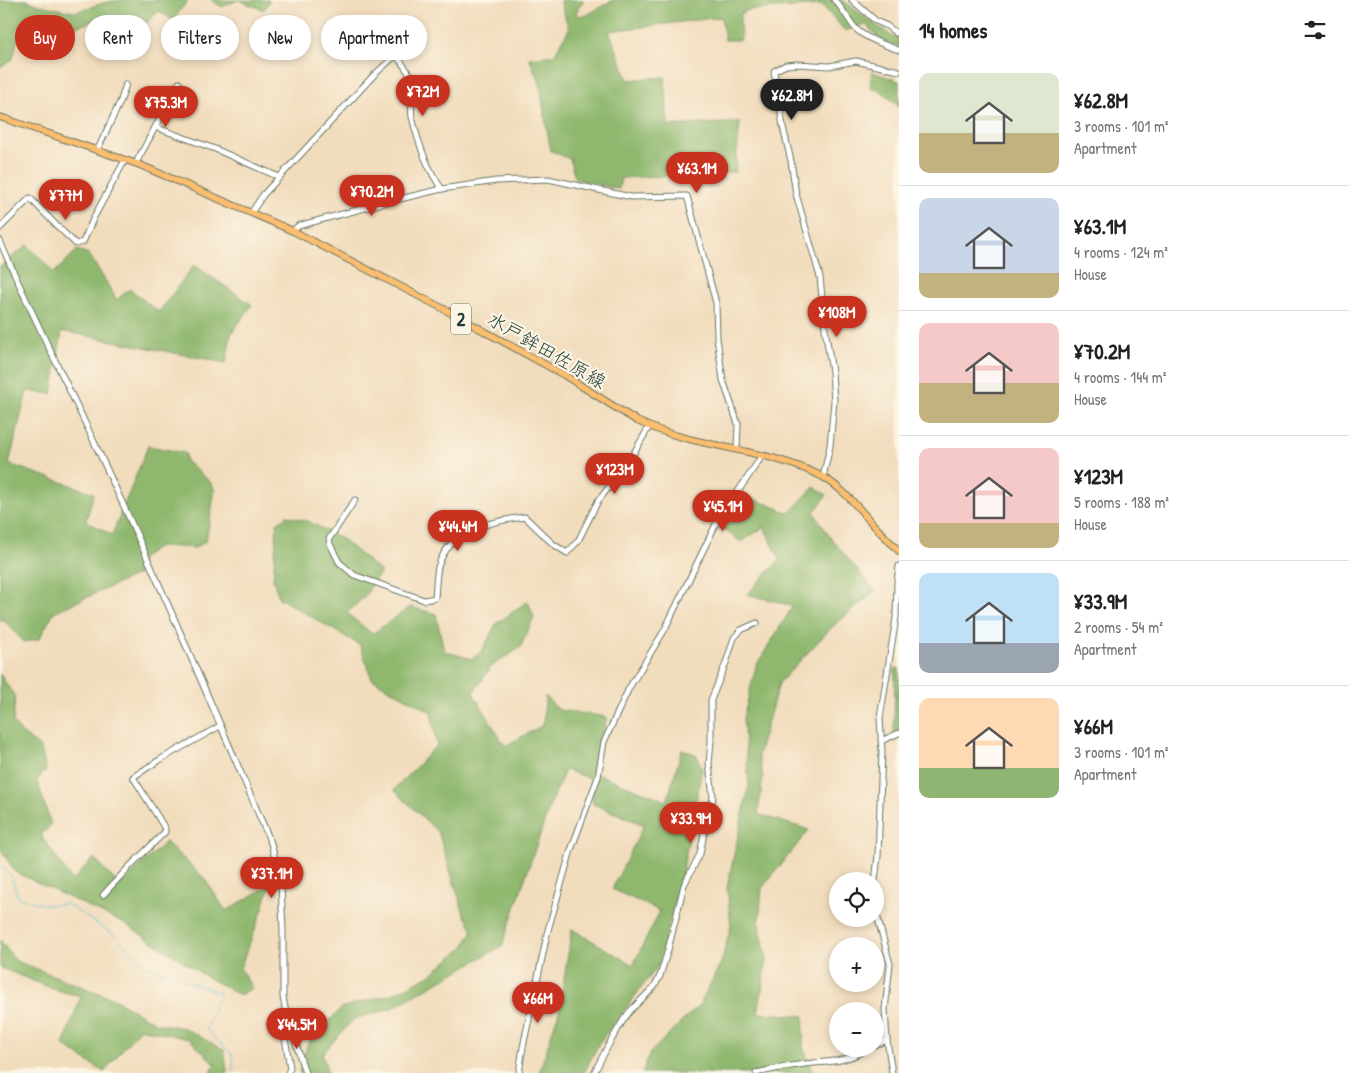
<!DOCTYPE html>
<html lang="en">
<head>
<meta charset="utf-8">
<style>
  body { margin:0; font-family:"Patrick Hand","Klee One",sans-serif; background:#f6f6f6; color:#222; height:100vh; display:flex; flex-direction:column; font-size:19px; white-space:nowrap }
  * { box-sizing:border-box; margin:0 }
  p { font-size:16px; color:#767676 }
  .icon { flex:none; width:28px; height:28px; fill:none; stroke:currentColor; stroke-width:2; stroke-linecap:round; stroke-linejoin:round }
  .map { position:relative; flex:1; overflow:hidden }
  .side { display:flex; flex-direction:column; background:#fff; width:450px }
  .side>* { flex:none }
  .banner { position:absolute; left:15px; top:15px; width:475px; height:45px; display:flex; gap:10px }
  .controls { position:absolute; left:829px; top:872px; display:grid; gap:10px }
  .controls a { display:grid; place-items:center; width:55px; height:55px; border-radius:50%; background:#fff; box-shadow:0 2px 8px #0003; font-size:25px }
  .price { position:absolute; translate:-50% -42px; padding:0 11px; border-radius:18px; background:#c8321e; color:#fff; font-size:16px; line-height:32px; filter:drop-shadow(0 1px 2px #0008) }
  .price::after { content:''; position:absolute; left:50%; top:30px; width:15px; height:11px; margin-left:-8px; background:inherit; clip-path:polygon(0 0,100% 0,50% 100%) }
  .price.current { background:#222; color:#fff }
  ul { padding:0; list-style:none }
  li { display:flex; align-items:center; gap:15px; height:125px; padding:0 20px }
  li+li { border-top:1px solid #e0e0e0 }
  li span { display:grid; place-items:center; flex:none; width:140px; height:100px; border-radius:10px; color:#555 }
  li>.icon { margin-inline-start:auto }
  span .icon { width:60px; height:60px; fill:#fffc; stroke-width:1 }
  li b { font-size:21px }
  h2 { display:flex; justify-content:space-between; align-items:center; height:60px; padding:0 20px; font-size:21px }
  .pill { padding:0 18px; border-radius:22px; background:#fff; box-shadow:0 2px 8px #0003; font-size:18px; line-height:45px }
  .pill.current { background:#c8321e; color:#fff }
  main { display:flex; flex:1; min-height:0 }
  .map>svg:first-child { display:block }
  .forest { fill:#8fb86e; stroke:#577a51 }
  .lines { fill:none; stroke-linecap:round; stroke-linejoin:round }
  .stream { stroke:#54bad2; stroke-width:1 }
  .minor-casing { stroke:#687564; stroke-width:7 }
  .major-casing { stroke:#687564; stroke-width:8 }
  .minor { stroke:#fff; stroke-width:5 }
  .major { stroke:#fbbd6e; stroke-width:6 }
  .labels { text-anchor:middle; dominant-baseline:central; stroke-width:4.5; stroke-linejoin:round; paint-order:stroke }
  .shield { fill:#fcf5e5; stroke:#617469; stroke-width:1 }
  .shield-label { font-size:18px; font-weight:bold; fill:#1f3d34 }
  .street-label { font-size:19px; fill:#1f3d34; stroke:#fcf5e5 }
</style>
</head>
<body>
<main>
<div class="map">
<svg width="899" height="1073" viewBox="0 0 899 1073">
  <rect width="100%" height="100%" fill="#fcf5e5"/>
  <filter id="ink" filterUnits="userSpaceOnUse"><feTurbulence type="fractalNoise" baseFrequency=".02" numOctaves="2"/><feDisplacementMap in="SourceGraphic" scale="10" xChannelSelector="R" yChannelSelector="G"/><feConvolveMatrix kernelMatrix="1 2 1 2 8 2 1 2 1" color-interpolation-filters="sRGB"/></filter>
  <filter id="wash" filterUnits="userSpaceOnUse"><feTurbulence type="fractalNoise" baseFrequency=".0096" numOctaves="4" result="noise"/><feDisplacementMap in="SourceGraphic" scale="20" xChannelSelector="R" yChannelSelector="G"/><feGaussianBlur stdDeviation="1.12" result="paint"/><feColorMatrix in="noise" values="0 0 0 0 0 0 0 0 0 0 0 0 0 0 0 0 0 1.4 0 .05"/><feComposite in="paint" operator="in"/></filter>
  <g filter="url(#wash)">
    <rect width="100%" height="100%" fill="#f1dcbc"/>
    <!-- forest -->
    <g class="forest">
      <path d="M0,0H26L39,5L74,12L107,2L123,0H188L173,20L159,11L132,36L129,24L105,17L75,27L27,23L21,24L13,59L3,66H0Z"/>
      <path d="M211,0H269V1L264,10L238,0L222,7Z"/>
      <path d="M560,0H584L579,6L576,13L579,16H585L613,0H843L868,20L895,38H899V46L881,40L865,24L845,31L822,5L748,10L740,14L741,40H725L721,17L609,31L628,80L665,77L668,126L740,122L735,172L621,178L619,189L575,179L570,159L551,151L546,125L540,84L529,58L554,55L569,29Z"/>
      <path d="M872,72L899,81V107L884,93L870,87Z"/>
      <path d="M27,245L54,273L77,250L89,254L117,300L129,289L159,312L194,265L252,305L231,334L226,363L62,331L52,394L27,391L9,464L94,493L86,521L112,535L148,446L185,453L186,461L210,482L215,490L206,541L195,548L160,546L141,559L139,574L54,612L39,639L24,642L3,619L0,621V265L1,266Z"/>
      <path d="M814,487L827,495L814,512L829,536L875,591L832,627L779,683L758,755L763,777L758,814L809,830L762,888L759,923L767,960L758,1013L804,1016L803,1048L814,1073H642L650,1053L700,1004L721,963L731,926L727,888L749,785L743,719L756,666L793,606L747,594L780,560L764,527L741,542L720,527L744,495L789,513Z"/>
      <path d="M287,516L308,521L342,539L381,572L372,584L365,596L347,613L372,634L410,607L436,614L444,651L472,659L482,651L496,624L528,601L534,617L520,648L492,666L473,693L505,746L543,725L545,696L559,710L607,717L591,772L667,801L682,749L697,755L702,769L683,869L658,966L599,1043L584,1073H539L559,1011L572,929L633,965L660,911L612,889L644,825L593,804L592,779L565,770L549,808L502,946L392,1008L354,1019L322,1054L328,1073H299L308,1043L343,1007L393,994L430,975L464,947L473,930L464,914L438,832L394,790L437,745L431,712L372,679L360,645L279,598L273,579L277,523Z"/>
      <path d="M899,668V737L894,736L895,669Z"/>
      <path d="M0,674L15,697L13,723L23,734L41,748L46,771L37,780L51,825L41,835L72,881L94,858L119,885L166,842L204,878L226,911L270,885L262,911L240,968L252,988L240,995L210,979L125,924L15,872L0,848Z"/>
      <path d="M0,940L16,961L114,999L155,1023L184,1028L224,1050L227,1071L226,1073H211L215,1064L189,1039L140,1028L104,1072L63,1045L81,996L56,990L1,968L0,967Z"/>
    </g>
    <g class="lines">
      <!-- stream -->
      <path class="stream" d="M0,865L11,875L18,897L45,905L66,904L113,934L145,966L220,993L206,1028C211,1034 215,1040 221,1044C234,1055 235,1055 232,1073"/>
    </g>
  </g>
  <g filter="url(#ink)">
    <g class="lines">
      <!-- minor casing -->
      <g class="minor-casing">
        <g id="minor">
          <path d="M834,0C843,8 848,20 856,29C865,38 887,46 899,50"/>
          <path d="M852,0L876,21L887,26L896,33L899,34"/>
          <path d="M396,55C402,64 412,74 413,86C414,96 410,106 412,117C418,142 427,169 442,189"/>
          <path d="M155,127L215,149L279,177"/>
          <path d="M97,151L121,100L126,84"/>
          <path d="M136,163L179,83"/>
          <path d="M251,213L263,195L374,75L396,55L398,48"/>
          <path d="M0,228L30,198L57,226L76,244L83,242L94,217L125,160"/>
          <path d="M293,231L298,226L383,203L442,189L496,181L548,179L631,197L687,196L716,303L717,338L723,380L738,424L737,449"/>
          <path d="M0,241C29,310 64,377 96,446C157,576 214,710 271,843L281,884L283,931V997L285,1008L305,1073"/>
          <path d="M823,477L830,446L834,401L832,372L825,329L820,277L796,194L791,161L783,127L774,71L786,65L798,64L829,66L856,61L899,71"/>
          <path d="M355,500L329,539L330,544L339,562L354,575L424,600L435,598C436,588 436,577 438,567C449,529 491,521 525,517L553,544L567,553L578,541L598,501L628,463L649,427"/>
          <path d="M881,741L899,733"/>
          <path d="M875,881L878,856L882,752L880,718L896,618L897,582L899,566"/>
          <path d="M103,895L129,867L165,832V829L158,817L133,777L161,759L220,726"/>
          <path d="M875,908L890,964L885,1010L887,1040L892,1073"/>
          <path d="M875,1045L887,1040"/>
          <path d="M288,1073L290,1068L284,1032L289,1020"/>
          <path d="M519,1073L523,1047L548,930L571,850L598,777L604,742L629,688L664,631L716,524L762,456"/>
          <path d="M594,1073L609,1044L624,1019L630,1011L654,987L660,976L668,950L684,885L700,854L704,834L710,813L713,797L709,764L711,741V700L726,663L734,638L741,630L757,623"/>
          <path d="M756,1073C770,1070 784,1067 798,1065C824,1061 844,1064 866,1049"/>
        </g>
      </g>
      <!-- major casing -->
      <g class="major-casing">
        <path id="major" d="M0,117L140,165L293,231L442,308L564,375L637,421C696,449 765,447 823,477C842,488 856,505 870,521C879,531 889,541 899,551"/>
      </g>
      <!-- minor -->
      <use href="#minor" class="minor"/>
      <!-- major -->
      <use href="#major" class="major"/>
    </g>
  </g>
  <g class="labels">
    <!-- shield labels -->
    <rect class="shield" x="451" y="303.5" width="20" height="31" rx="4"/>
    <g class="shield-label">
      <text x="461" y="319">2</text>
    </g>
    <!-- street labels -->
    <g class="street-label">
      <text transform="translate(547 350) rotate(30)">水戸鉾田佐原線</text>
    </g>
  </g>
</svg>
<div class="controls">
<a><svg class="icon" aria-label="locate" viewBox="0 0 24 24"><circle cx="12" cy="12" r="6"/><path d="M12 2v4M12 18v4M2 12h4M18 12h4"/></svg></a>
<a>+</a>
<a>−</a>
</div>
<b class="price" style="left:423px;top:117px">¥72M</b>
<b class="price current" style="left:792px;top:121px">¥62.8M</b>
<b class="price" style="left:166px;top:128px">¥75.3M</b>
<b class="price" style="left:697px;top:194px">¥63.1M</b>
<b class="price" style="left:372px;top:217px">¥70.2M</b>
<b class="price" style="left:66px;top:221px">¥77M</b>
<b class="price" style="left:837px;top:338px">¥108M</b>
<b class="price" style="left:615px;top:495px">¥123M</b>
<b class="price" style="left:723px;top:532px">¥45.1M</b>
<b class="price" style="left:458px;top:552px">¥44.4M</b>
<b class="price" style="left:691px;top:844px">¥33.9M</b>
<b class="price" style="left:272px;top:899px">¥37.1M</b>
<b class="price" style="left:538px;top:1024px">¥66M</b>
<b class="price" style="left:297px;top:1050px">¥44.5M</b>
<div class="banner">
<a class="pill current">Buy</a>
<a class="pill">Rent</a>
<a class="pill">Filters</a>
<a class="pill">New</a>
<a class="pill">Apartment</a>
</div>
</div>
<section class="side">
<h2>14 homes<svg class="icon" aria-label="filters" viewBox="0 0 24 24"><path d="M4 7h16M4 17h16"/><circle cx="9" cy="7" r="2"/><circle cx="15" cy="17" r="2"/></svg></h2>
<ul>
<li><span style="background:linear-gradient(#dfe7d0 60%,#c2b280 0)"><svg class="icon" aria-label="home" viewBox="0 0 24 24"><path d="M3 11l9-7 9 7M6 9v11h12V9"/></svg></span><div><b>¥62.8M</b><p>3 rooms · 101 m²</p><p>Apartment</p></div></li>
<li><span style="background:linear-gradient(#c9d6e8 75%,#c2b280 0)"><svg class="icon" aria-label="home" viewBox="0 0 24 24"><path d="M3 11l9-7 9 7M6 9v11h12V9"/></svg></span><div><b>¥63.1M</b><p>4 rooms · 124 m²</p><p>House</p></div></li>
<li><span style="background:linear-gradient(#f6c9c9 60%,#c2b280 0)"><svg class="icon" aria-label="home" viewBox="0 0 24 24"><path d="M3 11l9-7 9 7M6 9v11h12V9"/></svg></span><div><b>¥70.2M</b><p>4 rooms · 144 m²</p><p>House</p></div></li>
<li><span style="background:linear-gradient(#f6c9c9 75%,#c2b280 0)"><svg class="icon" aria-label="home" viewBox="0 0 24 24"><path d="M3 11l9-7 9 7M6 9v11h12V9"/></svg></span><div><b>¥123M</b><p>5 rooms · 188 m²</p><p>House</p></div></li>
<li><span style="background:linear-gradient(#bfe0f5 70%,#9aa5b1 0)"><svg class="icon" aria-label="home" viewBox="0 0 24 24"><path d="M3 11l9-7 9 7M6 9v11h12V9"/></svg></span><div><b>¥33.9M</b><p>2 rooms · 54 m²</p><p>Apartment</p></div></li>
<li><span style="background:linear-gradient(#ffd9b3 70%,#8fb573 0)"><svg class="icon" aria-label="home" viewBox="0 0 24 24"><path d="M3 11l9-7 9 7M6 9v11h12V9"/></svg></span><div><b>¥66M</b><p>3 rooms · 101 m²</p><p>Apartment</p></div></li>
</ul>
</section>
</main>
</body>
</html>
